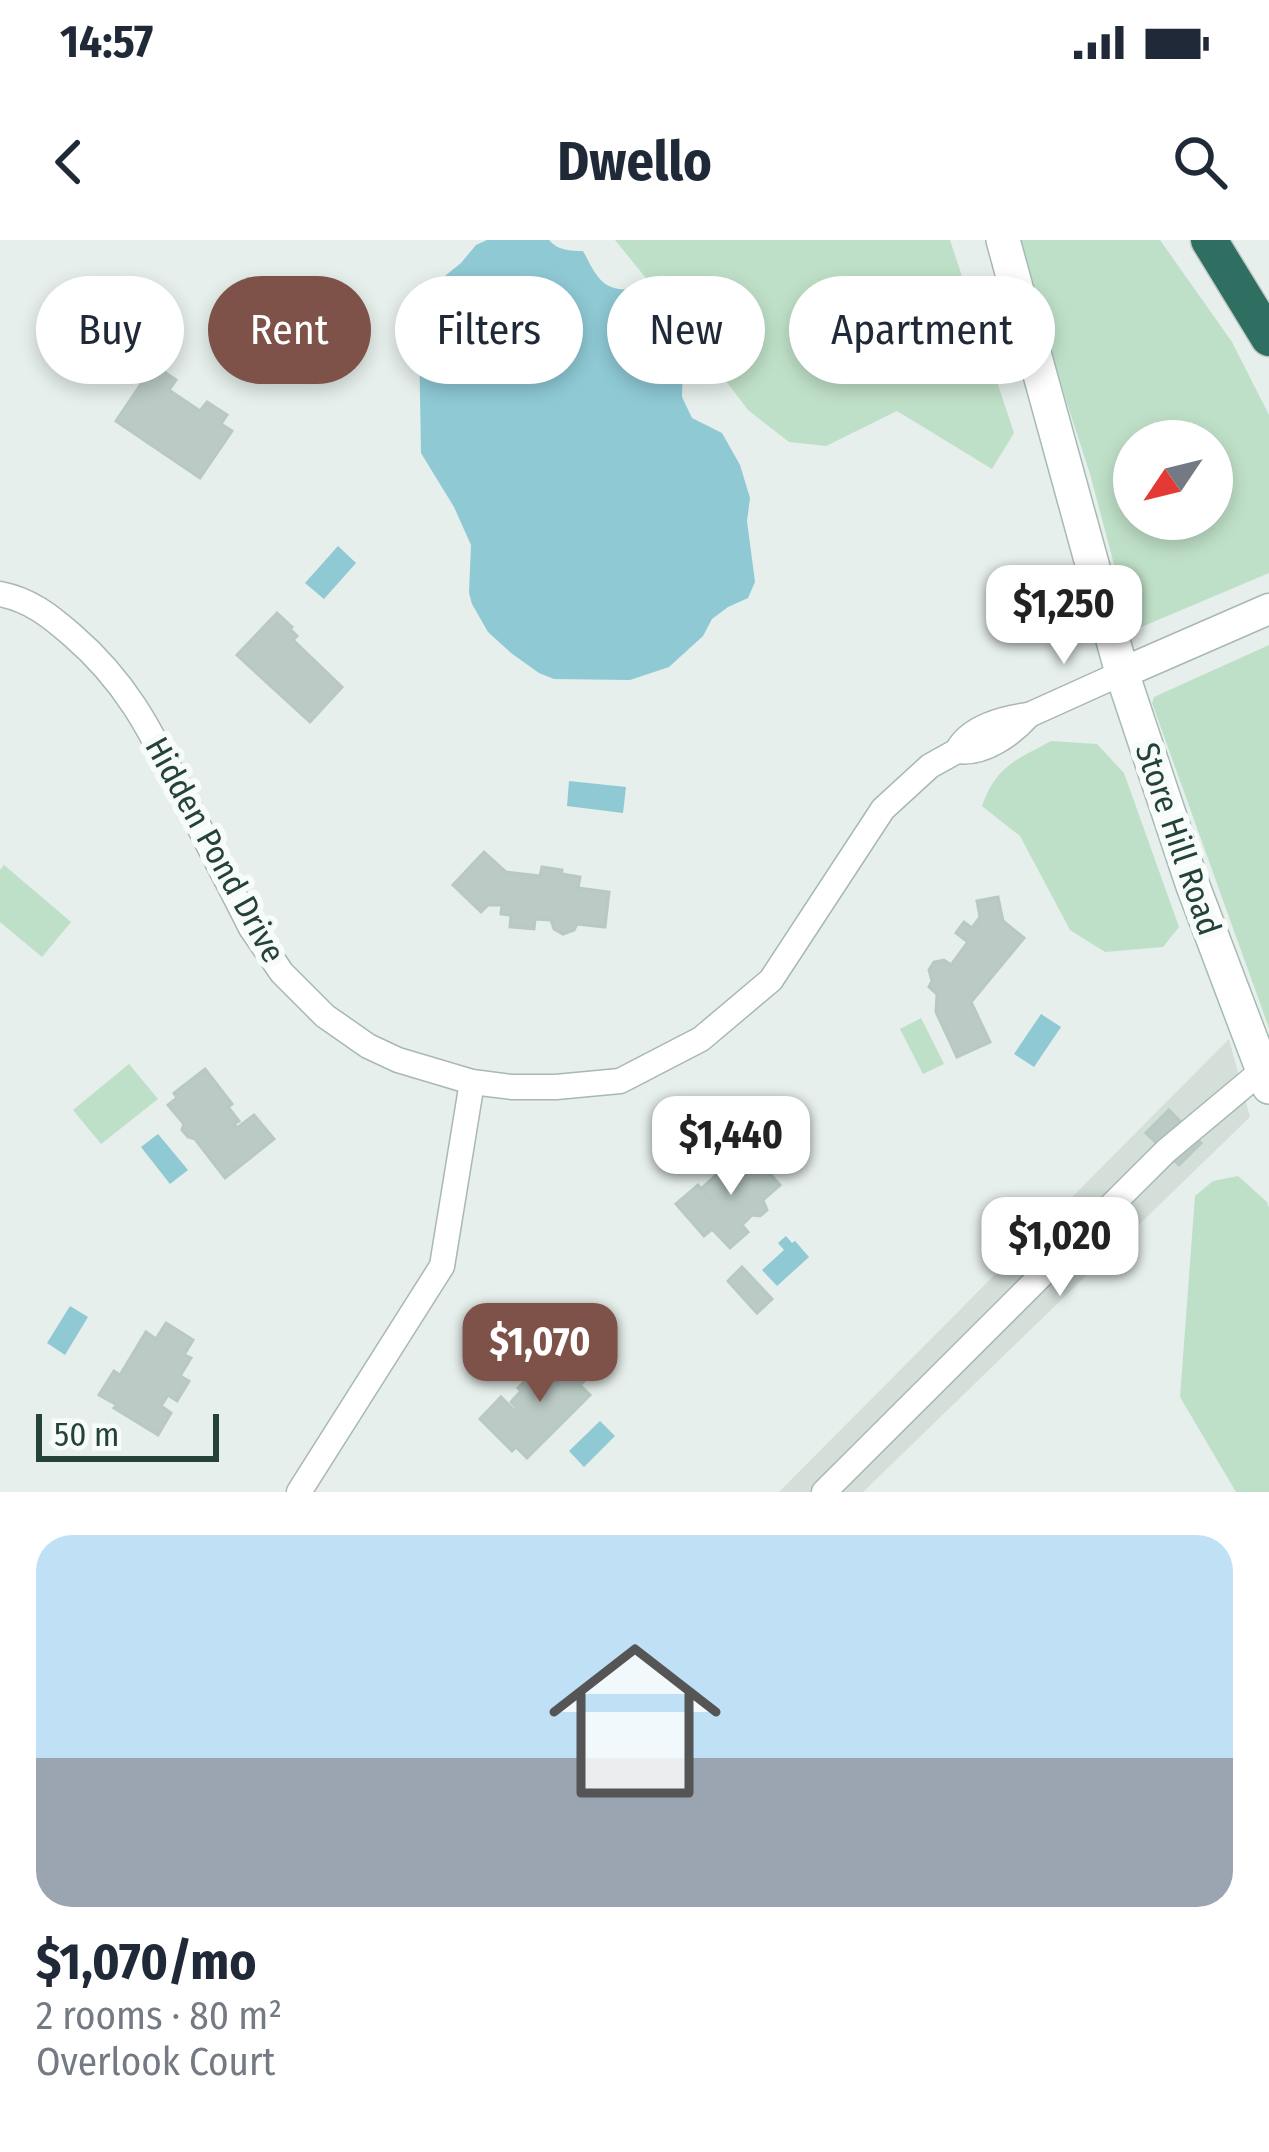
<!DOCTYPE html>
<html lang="en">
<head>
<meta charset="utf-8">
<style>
  body { margin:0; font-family:"Fira Sans Condensed",sans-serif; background:#f2f2f3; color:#1f2937; height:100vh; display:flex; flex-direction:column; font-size:45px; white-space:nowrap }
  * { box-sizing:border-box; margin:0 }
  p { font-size:39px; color:#747a83 }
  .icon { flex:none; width:66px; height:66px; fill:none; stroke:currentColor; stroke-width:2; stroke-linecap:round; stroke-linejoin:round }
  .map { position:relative; height:1252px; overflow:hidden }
  .drawer { display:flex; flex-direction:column; background:#fff; flex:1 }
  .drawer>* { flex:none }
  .banner { position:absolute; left:36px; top:36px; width:1197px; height:108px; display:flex; gap:24px }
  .needle { width:78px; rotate:235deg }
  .tools { position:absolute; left:1113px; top:180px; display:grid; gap:24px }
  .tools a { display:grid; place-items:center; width:120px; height:120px; border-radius:50%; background:#fff; box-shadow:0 6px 18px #0003; font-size:60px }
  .scale { position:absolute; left:36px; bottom:30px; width:183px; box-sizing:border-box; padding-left:12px; border:6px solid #24423a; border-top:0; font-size:33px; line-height:42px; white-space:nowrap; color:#24423a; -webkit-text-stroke:9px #f7fbf9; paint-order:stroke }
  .price { position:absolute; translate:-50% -102px; padding:0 27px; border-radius:24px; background:#fff; color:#222; font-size:39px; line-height:78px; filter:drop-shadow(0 3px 6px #0008) }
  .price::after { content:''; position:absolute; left:50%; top:72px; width:36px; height:27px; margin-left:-18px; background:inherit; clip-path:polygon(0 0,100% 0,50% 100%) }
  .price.current { background:#7f5249; color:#fff }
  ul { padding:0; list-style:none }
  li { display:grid; align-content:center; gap:24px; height:636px; padding:0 36px }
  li+li { border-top:3px solid #e0e1e3 }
  li span { display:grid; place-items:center; height:372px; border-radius:36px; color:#555 }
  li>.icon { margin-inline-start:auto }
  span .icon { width:216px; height:216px; fill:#fffc; stroke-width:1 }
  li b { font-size:51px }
  .pill { padding:0 42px; border-radius:54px; background:#fff; box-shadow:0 6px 18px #0003; font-size:42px; line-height:108px }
  .pill.current { background:#7f5249; color:#fff }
  .status { display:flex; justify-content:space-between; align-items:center; height:84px; padding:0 60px; background:#fff; direction:ltr }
  .status svg { height:33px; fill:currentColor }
  header { display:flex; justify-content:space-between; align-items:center; height:156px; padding:0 36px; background:#fff; font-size:54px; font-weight:700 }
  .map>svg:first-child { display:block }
  .built { fill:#d4dfda }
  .green { fill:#bfe0c8; fill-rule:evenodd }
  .water { fill:#8ec9d4 }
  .building { fill:#bbcac4; stroke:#b8c9c2; stroke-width:3 }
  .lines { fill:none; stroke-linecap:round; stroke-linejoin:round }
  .minor-casing { stroke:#a8b8b2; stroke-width:27 }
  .tertiary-casing { stroke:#a8b8b2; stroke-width:33 }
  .secondary-casing { stroke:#a4bbb3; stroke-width:36 }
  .motorway-casing { stroke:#c2cac8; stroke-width:39 }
  .minor { stroke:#fff; stroke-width:24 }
  .tertiary { stroke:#fff; stroke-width:30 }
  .secondary { stroke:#fff; stroke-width:33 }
  .motorway { stroke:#2f6f62; stroke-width:36 }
  .labels { text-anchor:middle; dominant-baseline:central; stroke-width:12; stroke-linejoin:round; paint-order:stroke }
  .street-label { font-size:33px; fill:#24423a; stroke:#f7fbf9 }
</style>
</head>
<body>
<div class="status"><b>14:57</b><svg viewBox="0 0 49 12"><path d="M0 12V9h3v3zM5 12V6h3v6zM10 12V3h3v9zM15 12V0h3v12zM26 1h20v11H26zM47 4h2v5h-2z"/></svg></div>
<header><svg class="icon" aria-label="back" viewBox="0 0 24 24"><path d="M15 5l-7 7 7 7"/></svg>Dwello<svg class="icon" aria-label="search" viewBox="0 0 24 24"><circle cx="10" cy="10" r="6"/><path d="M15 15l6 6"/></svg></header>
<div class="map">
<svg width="1269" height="1252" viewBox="0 0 1269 1252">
  <rect width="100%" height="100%" fill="#e6efeb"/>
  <!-- built -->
  <path class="built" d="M1229,799L1250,877L863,1252H779Z"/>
  <!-- green -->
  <g class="green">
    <path d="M615,0H950L1014,193L992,229L897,171L826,206L789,202L748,170L675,74Z"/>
    <path d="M1014,0H1160L1232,102L1269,175V333L1139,388L1129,381L1090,234ZM1134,201H1212V279H1134Z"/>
    <path d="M1269,405V788L1152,463L1154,457Z"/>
    <path d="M1051,501L1097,504L1124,533L1179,687L1163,707L1105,712L1070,690L1020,596L982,566C997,525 1015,521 1051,501Z"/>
    <path d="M4,625L71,682L42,717L0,682V630Z"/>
    <path d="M921,778L944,824L923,834L900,789Z"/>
    <path d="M129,824L158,859L101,904L73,870Z"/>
    <path d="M1238,936L1267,962L1269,968V1252H1236L1180,1157L1195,956L1213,941Z"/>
  </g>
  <!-- water -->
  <g class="water">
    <path d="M487,0H549C557,10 570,11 583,11C590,23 596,40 609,46C626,54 634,43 649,60L648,93L656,115L683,126L682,157L692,178L722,193L740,225L750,258L747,281L755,342L748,358L728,367L712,379L703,396L669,427L630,440L554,439L539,433L511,413L488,392L472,364L469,353L471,305L454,267L421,213L419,95L432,58L446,35L461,23L476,5Z"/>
    <path d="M338,306L356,323L324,359L305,343Z"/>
    <path d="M569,541L626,547L623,573L567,566Z"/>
    <path d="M1041,774L1061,787L1034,827L1014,814Z"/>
    <path d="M158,894L188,930L170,944L141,907Z"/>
    <path d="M786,996L792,1003L795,1001L809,1017L777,1046L762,1030L784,1010L778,1003Z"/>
    <path d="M70,1066L88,1077L65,1115L47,1103Z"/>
    <path d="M600,1181L615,1196L584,1227L569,1211Z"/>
  </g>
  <!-- building -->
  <g class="building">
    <path d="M157,127L176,140L169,150L200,171L207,162L227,175L221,184L232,191L200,238L116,181L147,135L150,137Z"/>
    <path d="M277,373L292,387L290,389L297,396L293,400L342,447L310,482L237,415Z"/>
    <path d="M484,612L506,632L540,636L542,627L562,630V634L580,637L578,648L609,652L605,687L577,684L574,690L563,694L554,689L551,680L535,679L534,689L510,687L511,675L501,674L502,665H488L481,672L453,645Z"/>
    <path d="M998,657L1003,681L1024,698L971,762L990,802L957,817L936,772L937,754L929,747L932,741L929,730L934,722L944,720L951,725L968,702L956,693L964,682L972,688L980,677L977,661Z"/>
    <path d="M205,829L232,864L228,867L239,881L234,884L237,888L254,875L274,899L225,938L195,899L188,897L182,890L184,884L168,865L177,858L174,853Z"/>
    <path d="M1169,870L1201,903L1179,925L1146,893Z"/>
    <path d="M751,905L755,911V917L780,945L763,960L767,970L760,976L752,975L742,985L748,992L730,1008L712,989L704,996L676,964L698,945L711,960L703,947L736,917L737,911L742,906Z"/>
    <path d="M742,1027L772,1059L757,1073L728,1041Z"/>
    <path d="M166,1083L193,1100L184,1115L191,1118L180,1136L189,1141L177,1161L168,1155L161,1166L171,1173L158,1195L114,1168L117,1165L99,1155L114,1131L120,1135L146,1092L156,1099Z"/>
    <path d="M559,1115L567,1123L575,1115L593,1132L580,1145L590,1155L527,1218L516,1207L512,1211L480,1179L501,1157L515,1171L517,1168L511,1162L521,1151L518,1148L535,1131L543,1139L551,1131L545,1126L548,1120L551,1116Z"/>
  </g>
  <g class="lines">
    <!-- minor casing -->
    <g class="minor-casing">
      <g id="minor">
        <path d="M0,354C30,360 49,375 72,395C130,445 153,496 187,563C208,605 230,646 251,688L282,733L325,776L368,806L398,820L472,842L512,847H556L620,841L701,799L771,740L883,569L930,526L957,511"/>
        <path d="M1029,475C1012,494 984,515 957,511C969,487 1004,478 1029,475Z"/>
        <path d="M1029,475L1122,433"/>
        <path d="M299,1252L442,1026L472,842"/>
        <path d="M824,1252L1166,911L1263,830"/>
      </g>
    </g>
    <!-- tertiary casing -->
    <g class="tertiary-casing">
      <path id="tertiary" d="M1122,433L1269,369"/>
    </g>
    <!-- secondary casing -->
    <g class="secondary-casing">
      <path id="secondary" d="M1003,0L1122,433L1193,646L1269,847"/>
    </g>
    <!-- motorway casing -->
    <g class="motorway-casing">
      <path id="motorway" d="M1209,0L1269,98"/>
    </g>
    <!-- minor -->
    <use href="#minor" class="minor"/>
    <!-- tertiary -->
    <use href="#tertiary" class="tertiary"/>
    <!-- secondary -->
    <use href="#secondary" class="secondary"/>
    <!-- motorway -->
    <use href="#motorway" class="motorway"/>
  </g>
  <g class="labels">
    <!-- street labels -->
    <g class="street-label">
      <text transform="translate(1178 599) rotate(71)">Store Hill Road</text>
      <text transform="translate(215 610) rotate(61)">Hidden Pond Drive</text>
    </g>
  </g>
</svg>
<div class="tools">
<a><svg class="needle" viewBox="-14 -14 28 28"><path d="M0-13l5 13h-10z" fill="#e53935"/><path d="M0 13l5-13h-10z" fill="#747a83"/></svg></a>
</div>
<div class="scale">50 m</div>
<b class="price" style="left:1064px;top:427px">$1,250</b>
<b class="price" style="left:731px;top:958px">$1,440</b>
<b class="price" style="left:1060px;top:1059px">$1,020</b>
<b class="price current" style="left:540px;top:1165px">$1,070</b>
<div class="banner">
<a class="pill">Buy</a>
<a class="pill current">Rent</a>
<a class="pill">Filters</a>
<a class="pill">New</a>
<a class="pill">Apartment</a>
</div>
</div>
<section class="drawer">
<ul>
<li><span style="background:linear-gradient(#bfe0f5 60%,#9aa5b1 0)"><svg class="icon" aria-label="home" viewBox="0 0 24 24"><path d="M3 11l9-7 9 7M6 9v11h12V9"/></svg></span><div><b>$1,070/mo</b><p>2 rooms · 80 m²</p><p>Overlook Court</p></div></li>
</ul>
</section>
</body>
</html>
